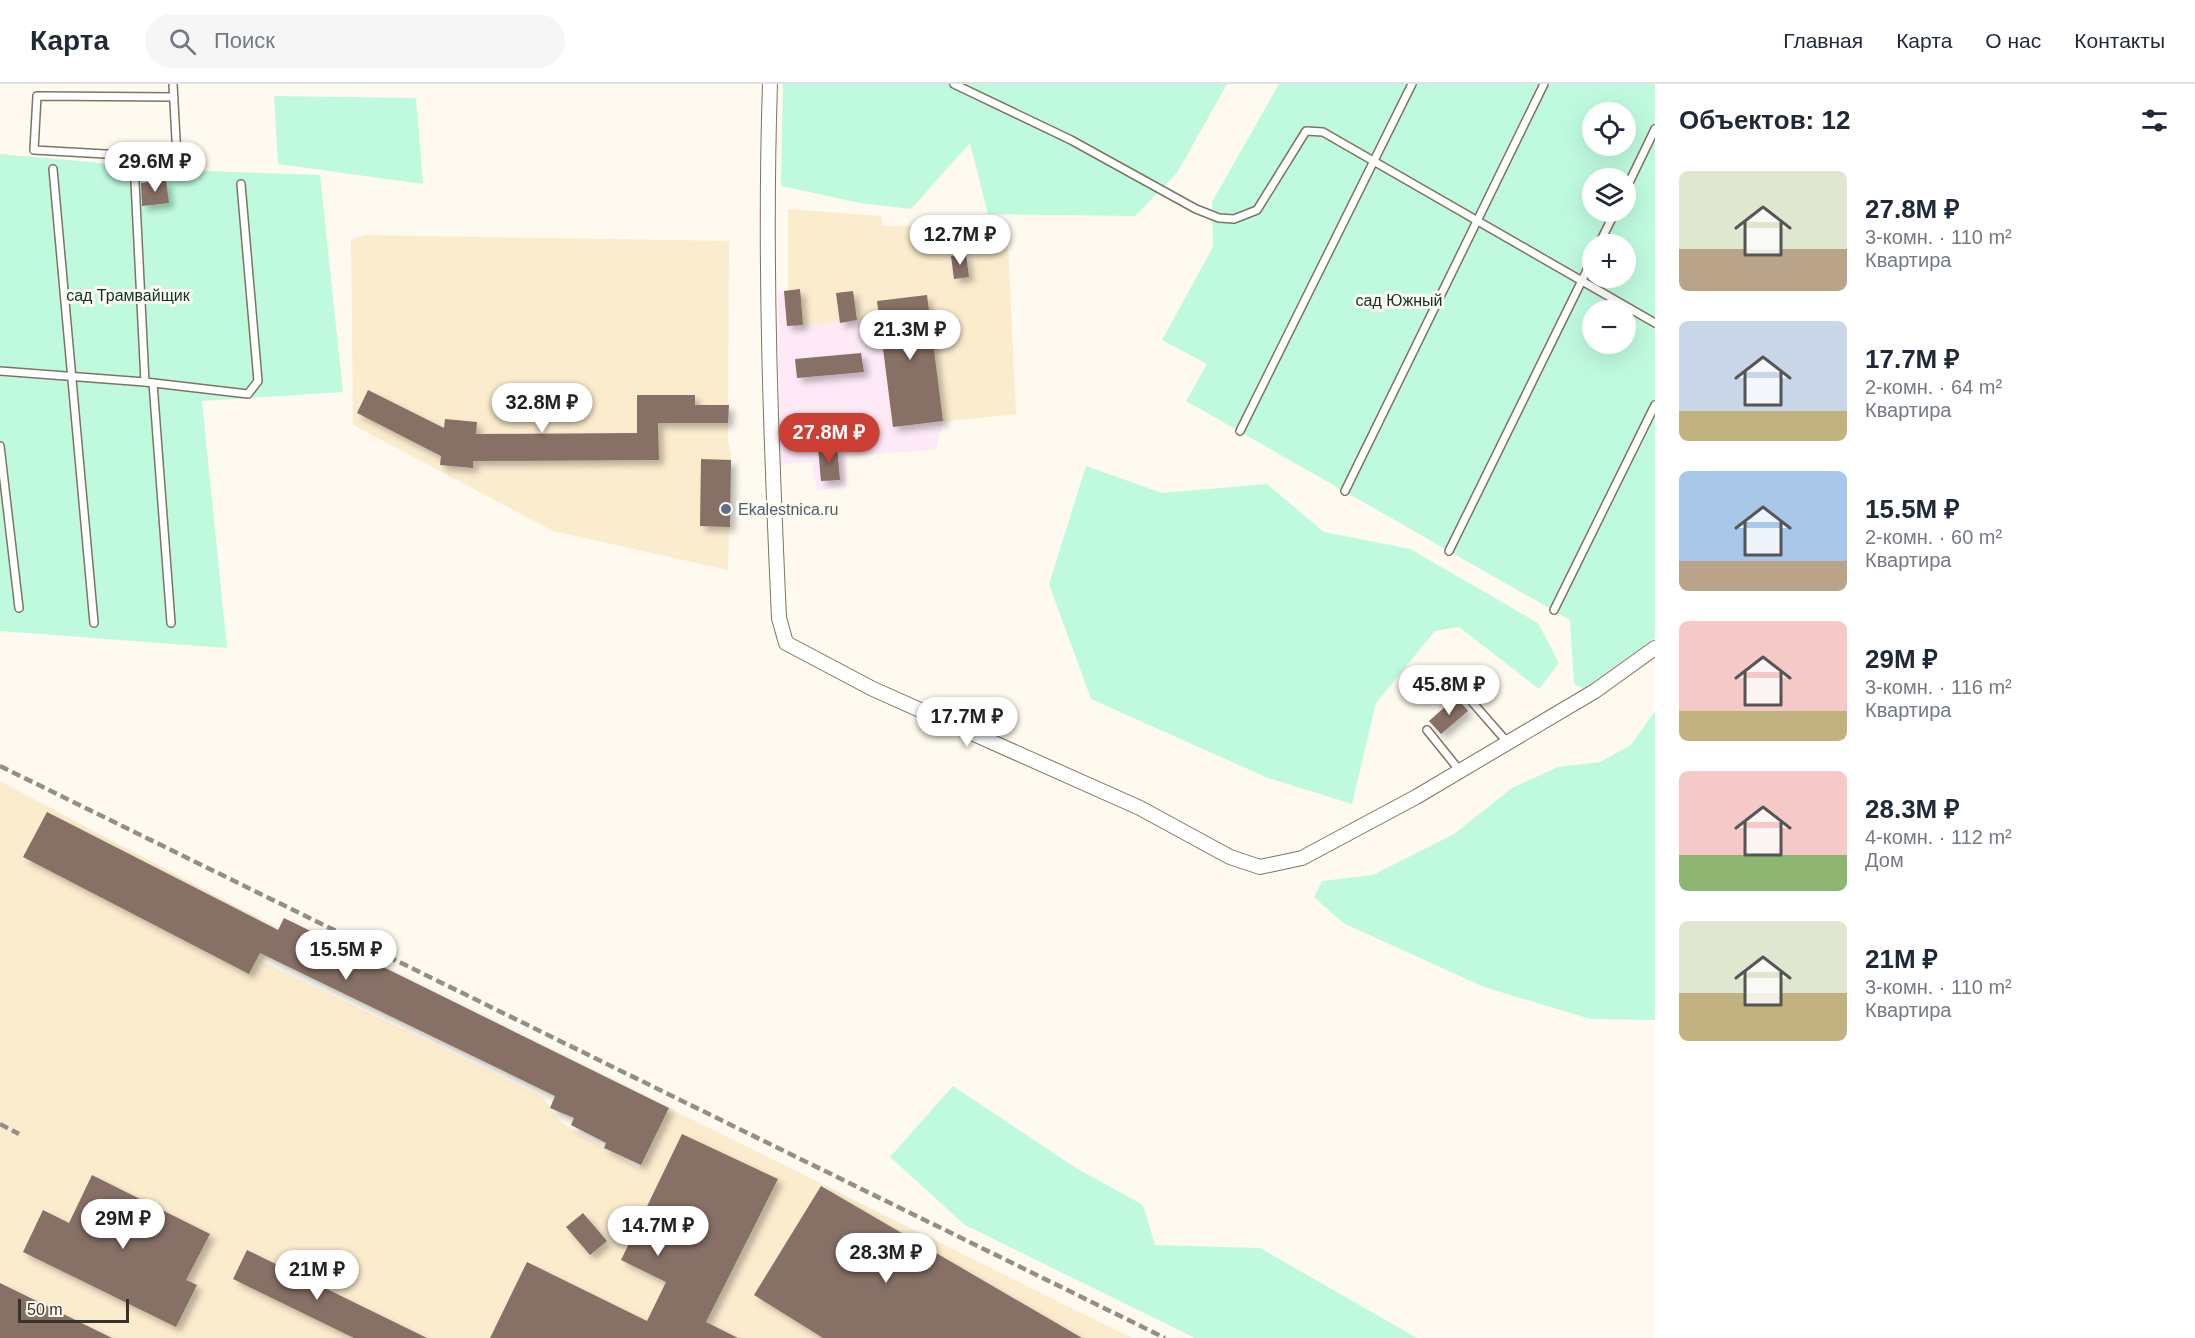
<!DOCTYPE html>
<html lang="ru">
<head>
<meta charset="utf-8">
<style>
  body { margin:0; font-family:Arial,sans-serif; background:#f6f6f7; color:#1f2937; height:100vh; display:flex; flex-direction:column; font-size:22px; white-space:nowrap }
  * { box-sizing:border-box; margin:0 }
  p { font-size:20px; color:#747a83 }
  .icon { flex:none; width:33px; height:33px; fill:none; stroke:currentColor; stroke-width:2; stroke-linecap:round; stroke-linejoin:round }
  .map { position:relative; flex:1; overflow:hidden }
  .drawer { display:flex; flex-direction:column; background:#fff; width:540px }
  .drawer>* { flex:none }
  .controls { position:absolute; left:1582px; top:18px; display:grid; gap:12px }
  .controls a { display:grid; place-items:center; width:54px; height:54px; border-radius:50%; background:#fff; box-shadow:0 6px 24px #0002; font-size:30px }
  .scale { position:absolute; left:18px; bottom:15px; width:111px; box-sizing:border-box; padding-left:6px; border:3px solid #37332a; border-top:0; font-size:16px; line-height:21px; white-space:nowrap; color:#37332a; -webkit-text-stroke:4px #fefaf0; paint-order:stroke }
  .price { position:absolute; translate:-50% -51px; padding:0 14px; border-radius:21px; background:#fff; color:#222; font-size:20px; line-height:39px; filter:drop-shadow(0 2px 3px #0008) }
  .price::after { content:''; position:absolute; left:50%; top:36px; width:18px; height:14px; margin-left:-9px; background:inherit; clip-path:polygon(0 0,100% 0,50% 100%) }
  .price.current { background:#cc3f34; color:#fff }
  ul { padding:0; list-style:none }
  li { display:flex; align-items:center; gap:18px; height:150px; padding:0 24px }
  li span { display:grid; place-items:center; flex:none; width:168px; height:120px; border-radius:9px; color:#555 }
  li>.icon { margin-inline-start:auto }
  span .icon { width:72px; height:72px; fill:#fffc; stroke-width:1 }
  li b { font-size:26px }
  h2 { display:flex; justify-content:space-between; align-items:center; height:72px; padding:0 24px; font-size:26px }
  header { display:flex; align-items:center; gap:36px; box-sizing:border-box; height:84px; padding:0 30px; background:#fff; border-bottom:2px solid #e0e1e3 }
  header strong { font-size:28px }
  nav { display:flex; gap:33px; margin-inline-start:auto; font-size:21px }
  .search { width:420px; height:54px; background:#f6f6f7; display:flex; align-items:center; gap:15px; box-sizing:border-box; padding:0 21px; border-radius:33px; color:#747a83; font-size:22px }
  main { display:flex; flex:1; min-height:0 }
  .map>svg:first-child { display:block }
  .commercial { fill:#fee9f7 }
  .built { fill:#fbecce }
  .green { fill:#bffadf; fill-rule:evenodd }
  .building { fill:#877066; filter:url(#shadow) }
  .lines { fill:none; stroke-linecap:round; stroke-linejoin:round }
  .lane-casing { stroke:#7e7460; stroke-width:10 }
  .street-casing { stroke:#7e7460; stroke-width:16 }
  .lane { stroke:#fff; stroke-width:7 }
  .street { stroke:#fff; stroke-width:14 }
  .rail { stroke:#938f86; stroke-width:4.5; stroke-dasharray:9 4.5; stroke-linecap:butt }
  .service-dot { fill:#5c6f8a; stroke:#fefaf0; stroke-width:2 }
  .labels { text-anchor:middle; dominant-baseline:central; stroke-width:6; stroke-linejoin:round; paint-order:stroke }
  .park-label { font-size:16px; fill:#0a3526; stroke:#fefaf0 }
  .service-label { font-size:16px; fill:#4e5e75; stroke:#fefaf0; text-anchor:start }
</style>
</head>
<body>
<header>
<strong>Карта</strong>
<div class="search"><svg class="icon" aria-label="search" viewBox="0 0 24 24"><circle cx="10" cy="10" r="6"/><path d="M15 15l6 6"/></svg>Поиск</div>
<nav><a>Главная</a><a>Карта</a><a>О нас</a><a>Контакты</a></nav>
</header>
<main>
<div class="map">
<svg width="1655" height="1254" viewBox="0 0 1655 1254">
  <defs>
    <filter id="shadow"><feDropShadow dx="5" dy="5" stdDeviation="3" flood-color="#0004"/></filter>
  </defs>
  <rect width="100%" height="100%" fill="#fefaf0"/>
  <!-- commercial -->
  <path class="commercial" d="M788,125L881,132L883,142H1007L1016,330L943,337L936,366L846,372V402L817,407L811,376L780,381L778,208L788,206Z"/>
  <!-- built -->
  <g class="built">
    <path d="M788,125L881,132L883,142H1007L1016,330L893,343L879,235L787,242L784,207L788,206Z"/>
    <path d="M364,151L729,157L728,358L731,370L728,486L553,447L353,341L351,156Z"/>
    <path d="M0,697L276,844L263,878L543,1013L560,1038L639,1084L669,1024L1132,1254H0Z"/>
  </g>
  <!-- green -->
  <g class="green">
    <path d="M783,0H1227L1177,89L1135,132L988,130L970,59L911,125L860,119L781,102Z"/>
    <path d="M1279,0H1655V554L1584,605L1574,600L1570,536L1186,317L1207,280L1162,256L1213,163L1212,118ZM1593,28H1626V62H1593ZM1593,94H1626V128H1593ZM1593,160H1626V194H1593ZM1593,226H1626V260H1593Z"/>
    <path d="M274,12L416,14L423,100L278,80Z"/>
    <path d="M0,70L177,86L320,91L343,308L202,317L227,564L0,547Z"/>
    <path d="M1086,382L1162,409L1267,400L1324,448L1410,465L1538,539L1559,579L1539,605L1459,543L1435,547L1376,619L1352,720L1268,694L1091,615L1049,500Z"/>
    <path d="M1655,627V936L1590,935L1484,903L1343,839L1314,813L1322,797L1373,791L1454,750L1512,704L1558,683L1600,678L1631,661Z"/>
    <path d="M953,1002L1076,1084L1143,1121L1155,1161L1260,1164L1417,1254H1195L965,1141L890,1073Z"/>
  </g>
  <!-- building -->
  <g class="building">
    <path d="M166,96L169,119L142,122L141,99Z"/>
    <path d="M966,170L969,193L954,195L951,172Z"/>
    <path d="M800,205L803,241L787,242L784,207Z"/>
    <path d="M853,207L857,236L840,239L836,209Z"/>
    <path d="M927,211L943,337L893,343L877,217Z"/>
    <path d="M861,269L864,288L797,294L795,275Z"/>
    <path d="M368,306L444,344L445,335L477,338L476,350L637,349V311H695V321H729L728,339H658L659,376L473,377V384L440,381L441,372L357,329Z"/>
    <path d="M837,362L840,396L821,397L818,363Z"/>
    <path d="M701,375L731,376L730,443L700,442Z"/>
    <path d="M1456,613L1468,627L1441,650L1429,637Z"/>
    <path d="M47,728L278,846L284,834L669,1024L641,1081L604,1064L606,1059L571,1041L574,1034L550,1024L555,1012L260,869L249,890L23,773Z"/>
    <path d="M682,1050L778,1095L706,1238L738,1254H490L527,1178L647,1237L666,1198L621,1176Z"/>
    <path d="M92,1091L210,1150L186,1196L197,1201L176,1243L23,1168L43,1126L69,1139Z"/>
    <path d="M821,1102L1082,1254H823L754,1211Z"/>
    <path d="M583,1129L607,1157L590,1171L566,1143Z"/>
    <path d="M247,1166L427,1254H354L233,1195Z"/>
    <path d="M0,1199L112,1254H0Z"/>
  </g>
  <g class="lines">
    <!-- lane casing -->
    <g class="lane-casing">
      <g id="lane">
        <path d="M173,0L177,74L34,66L37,12L174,13"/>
        <path d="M954,0L1071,56L1196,125L1219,134L1234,135L1257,126L1306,47L1323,48L1655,239"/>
        <path d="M53,85L94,539"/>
        <path d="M135,98L145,298"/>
        <path d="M1626,105L1655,45"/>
        <path d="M1599,160L1615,128"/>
        <path d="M0,287L145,298L248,310L258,297L241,100"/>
        <path d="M153,299L171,539"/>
        <path d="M1240,347L1412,0"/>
        <path d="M0,362L19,524"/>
        <path d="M1345,407L1544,0"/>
        <path d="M1449,467L1593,174"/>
        <path d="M1554,526L1655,321"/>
        <path d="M1452,595L1508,659"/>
        <path d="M1427,646L1460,687"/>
      </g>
    </g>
    <!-- street casing -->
    <g class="street-casing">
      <path id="street" d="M770,0C764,178 771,356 779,534L786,559L873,605L1140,724L1230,773L1260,783L1302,774L1416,713L1595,607L1655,564"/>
    </g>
    <!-- lane -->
    <use href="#lane" class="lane"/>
    <!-- street -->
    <use href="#street" class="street"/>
    <!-- rail -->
    <g class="rail">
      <path d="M0,682L1165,1254"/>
      <path d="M0,1040L19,1050"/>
    </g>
  </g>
  <!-- markers -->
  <circle class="service-dot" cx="726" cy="425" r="6"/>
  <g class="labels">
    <!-- park labels -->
    <g class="park-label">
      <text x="128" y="211">сад Трамвайщик</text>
      <text x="1399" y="216">сад Южный</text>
    </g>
    <!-- service labels -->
    <g class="service-label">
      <text x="738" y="425">Ekalestnica.ru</text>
    </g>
  </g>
</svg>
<div class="controls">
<a><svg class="icon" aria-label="locate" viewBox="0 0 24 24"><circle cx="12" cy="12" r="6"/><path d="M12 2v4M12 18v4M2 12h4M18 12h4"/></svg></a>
<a><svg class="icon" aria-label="layers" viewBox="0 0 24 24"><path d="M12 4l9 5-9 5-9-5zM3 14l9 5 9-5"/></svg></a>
<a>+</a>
<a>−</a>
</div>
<div class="scale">50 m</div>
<b class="price" style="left:155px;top:109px">29.6M ₽</b>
<b class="price" style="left:960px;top:182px">12.7M ₽</b>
<b class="price" style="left:910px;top:277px">21.3M ₽</b>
<b class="price" style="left:542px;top:350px">32.8M ₽</b>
<b class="price current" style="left:829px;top:380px">27.8M ₽</b>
<b class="price" style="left:1449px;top:632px">45.8M ₽</b>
<b class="price" style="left:967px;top:664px">17.7M ₽</b>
<b class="price" style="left:346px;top:897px">15.5M ₽</b>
<b class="price" style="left:123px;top:1166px">29M ₽</b>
<b class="price" style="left:658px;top:1173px">14.7M ₽</b>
<b class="price" style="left:886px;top:1200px">28.3M ₽</b>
<b class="price" style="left:317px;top:1217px">21M ₽</b>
</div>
<section class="drawer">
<h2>Объектов: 12<svg class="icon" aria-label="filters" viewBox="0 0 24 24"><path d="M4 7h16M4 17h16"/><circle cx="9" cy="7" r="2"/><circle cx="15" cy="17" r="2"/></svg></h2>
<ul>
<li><span style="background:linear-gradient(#dfe7d0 65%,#b9a48a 0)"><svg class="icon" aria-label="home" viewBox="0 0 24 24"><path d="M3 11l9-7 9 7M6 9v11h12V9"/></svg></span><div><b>27.8M ₽</b><p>3-комн. · 110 m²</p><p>Квартира</p></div></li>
<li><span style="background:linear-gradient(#c9d6e8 75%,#c2b280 0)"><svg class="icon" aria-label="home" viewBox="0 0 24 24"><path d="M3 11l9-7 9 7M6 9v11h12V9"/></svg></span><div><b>17.7M ₽</b><p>2-комн. · 64 m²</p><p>Квартира</p></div></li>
<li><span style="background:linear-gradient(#a9c7e8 75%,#b9a48a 0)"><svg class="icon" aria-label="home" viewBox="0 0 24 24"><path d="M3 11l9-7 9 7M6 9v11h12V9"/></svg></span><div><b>15.5M ₽</b><p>2-комн. · 60 m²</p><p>Квартира</p></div></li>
<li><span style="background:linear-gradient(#f6c9c9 75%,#c2b280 0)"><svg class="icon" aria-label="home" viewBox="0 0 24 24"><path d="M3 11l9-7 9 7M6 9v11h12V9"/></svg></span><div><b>29M ₽</b><p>3-комн. · 116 m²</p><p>Квартира</p></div></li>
<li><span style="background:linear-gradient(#f6c9c9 70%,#8fb573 0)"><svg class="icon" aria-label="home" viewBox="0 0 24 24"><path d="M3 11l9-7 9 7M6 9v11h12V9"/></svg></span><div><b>28.3M ₽</b><p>4-комн. · 112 m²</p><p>Дом</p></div></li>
<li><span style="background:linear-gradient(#dfe7d0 60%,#c2b280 0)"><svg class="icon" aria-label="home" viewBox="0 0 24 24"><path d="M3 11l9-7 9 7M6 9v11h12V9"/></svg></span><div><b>21M ₽</b><p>3-комн. · 110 m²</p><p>Квартира</p></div></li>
</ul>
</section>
</main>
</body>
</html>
